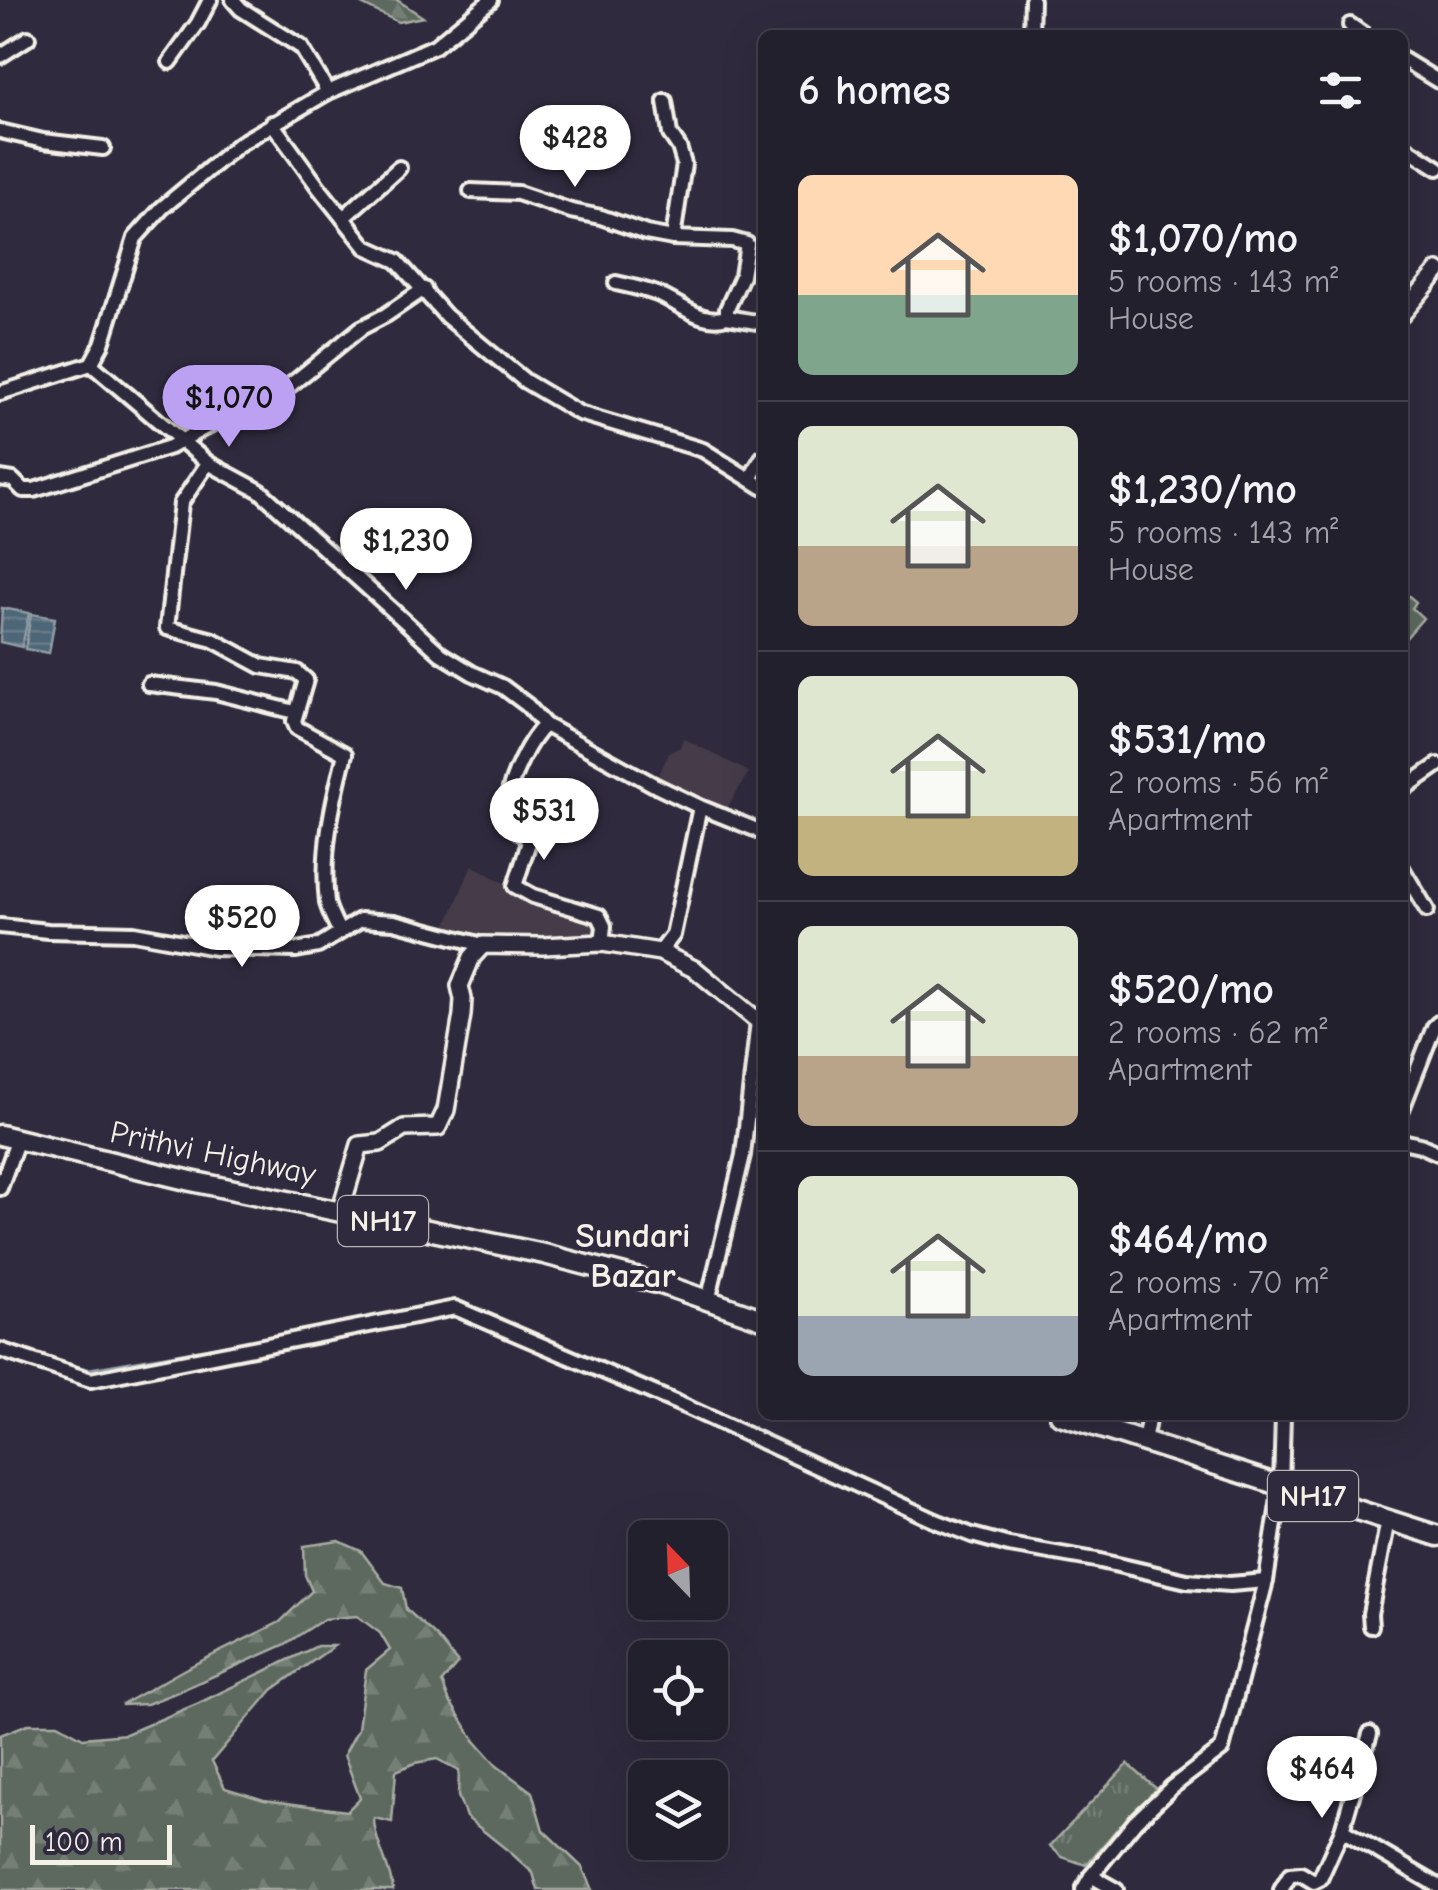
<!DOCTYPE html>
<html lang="en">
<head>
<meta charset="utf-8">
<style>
  body { margin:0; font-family:"Comic Neue",sans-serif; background:#2b2836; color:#f1f3f6; height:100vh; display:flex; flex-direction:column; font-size:38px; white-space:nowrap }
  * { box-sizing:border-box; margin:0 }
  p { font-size:32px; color:#a3a3aa }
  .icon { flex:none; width:55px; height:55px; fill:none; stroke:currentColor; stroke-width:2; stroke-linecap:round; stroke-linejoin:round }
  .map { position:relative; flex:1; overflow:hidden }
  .drawer { position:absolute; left:758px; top:30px; width:650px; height:1390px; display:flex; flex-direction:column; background:#23202e; border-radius:15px; box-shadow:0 10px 40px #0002,0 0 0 2px #403e4a }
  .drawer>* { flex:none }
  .needle { width:65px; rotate:337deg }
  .tools { position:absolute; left:628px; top:1520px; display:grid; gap:20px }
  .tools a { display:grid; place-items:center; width:100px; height:100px; border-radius:15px; background:#23202e; box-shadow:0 10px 40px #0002,0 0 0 2px #403e4a; font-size:50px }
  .scale { position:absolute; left:30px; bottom:25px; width:142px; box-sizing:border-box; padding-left:10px; border:5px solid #f4f1e8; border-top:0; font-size:28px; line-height:35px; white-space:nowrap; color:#f4f1e8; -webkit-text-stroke:8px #2f2a3d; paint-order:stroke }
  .price { position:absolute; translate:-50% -85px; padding:0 22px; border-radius:35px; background:#fff; color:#222; font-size:32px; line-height:65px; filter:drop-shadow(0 2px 5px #0008) }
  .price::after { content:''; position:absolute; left:50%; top:60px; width:30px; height:22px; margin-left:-15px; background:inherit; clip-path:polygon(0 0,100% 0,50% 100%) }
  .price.active { background:#bca0f2; color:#111 }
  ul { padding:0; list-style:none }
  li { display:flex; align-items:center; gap:30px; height:250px; padding:0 40px }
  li+li { border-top:2px solid #403e4a }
  li span { display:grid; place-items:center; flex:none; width:280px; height:200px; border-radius:15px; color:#555 }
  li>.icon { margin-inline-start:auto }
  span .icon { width:120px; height:120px; fill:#fffc; stroke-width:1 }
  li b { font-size:42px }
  h2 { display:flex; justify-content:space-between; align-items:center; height:120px; padding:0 40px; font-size:42px }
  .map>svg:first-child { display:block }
  .built { fill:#453a49 }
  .forest { fill:url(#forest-firs); stroke:#a8ada3; stroke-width:2.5 }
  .park { fill:url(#park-tufts); stroke:#a8ada3; stroke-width:2.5 }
  .water { fill:url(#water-rules); stroke:#909ea5; stroke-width:2.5 }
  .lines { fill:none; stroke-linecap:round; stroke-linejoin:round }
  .stream { stroke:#909ea5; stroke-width:2.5 }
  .minor-casing { stroke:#f4f1e8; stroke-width:20 }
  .major-casing { stroke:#f4f1e8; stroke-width:22 }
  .highway-casing { stroke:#f4f1e8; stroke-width:25 }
  .minor { stroke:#2f2a3d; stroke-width:12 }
  .major { stroke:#2f2a3d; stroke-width:15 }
  .highway { stroke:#2f2a3d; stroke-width:18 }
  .labels { text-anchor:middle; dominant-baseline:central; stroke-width:8; stroke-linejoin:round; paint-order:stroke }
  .shield { fill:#2f2a3d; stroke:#b9b5b5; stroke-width:2.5 }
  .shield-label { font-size:30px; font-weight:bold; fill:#f4f1e8 }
  .street-label { font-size:32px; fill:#f4f1e8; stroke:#2f2a3d }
  .neighbourhood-label { font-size:35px; font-weight:bold; fill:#f4f1e8; stroke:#2f2a3d }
</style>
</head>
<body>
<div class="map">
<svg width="1438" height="1890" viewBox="0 0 1438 1890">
  <defs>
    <pattern id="forest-firs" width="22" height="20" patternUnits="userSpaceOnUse" patternTransform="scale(2.5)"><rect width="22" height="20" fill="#5d695e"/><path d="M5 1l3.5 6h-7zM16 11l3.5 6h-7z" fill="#757f75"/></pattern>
    <pattern id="park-tufts" width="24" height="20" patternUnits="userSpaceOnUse" patternTransform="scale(2.5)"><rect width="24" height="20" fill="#5d695e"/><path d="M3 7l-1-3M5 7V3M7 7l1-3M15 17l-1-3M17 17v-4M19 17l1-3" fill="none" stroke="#757f75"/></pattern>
    <pattern id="water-rules" width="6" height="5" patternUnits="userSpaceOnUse" patternTransform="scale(2.5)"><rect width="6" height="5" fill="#4e6678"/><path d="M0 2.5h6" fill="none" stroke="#687c8b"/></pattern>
  </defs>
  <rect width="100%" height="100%" fill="#2f2a3d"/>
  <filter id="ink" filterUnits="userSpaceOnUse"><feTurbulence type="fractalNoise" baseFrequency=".01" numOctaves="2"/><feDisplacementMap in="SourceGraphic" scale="20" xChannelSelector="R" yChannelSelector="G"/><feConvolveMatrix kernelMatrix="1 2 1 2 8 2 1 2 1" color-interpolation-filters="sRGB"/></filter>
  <g filter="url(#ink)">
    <!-- built -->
    <g class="built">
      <path d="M683,738L749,772L727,808L691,801L655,783L669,753L680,747Z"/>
      <path d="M472,865L535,900L596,918L601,925L597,941L540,937L474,940L444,931Z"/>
    </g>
    <!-- forest -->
    <g class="forest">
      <path d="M353,0H397L423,17L398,22Z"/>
      <path d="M339,1541L361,1551L385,1583L402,1588L406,1609L436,1636L458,1663L442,1682L449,1700L475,1741L497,1766L532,1792L543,1830L582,1867L592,1890H538L533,1873L511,1853L466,1817L458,1796L459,1771L437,1759L415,1763L396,1771L392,1822L374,1818C374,1841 390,1865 393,1890H0V1735L28,1724H58L83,1738L126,1734L199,1703L317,1646H334L272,1690L212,1761L225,1788L264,1800L347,1811L360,1798L344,1755L358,1729L366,1670L390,1650L380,1633L357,1616L324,1619L284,1645L175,1693L147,1704L121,1705L185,1669L280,1622L312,1591L305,1575L304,1546Z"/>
    </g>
    <!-- park -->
    <g class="park">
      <path d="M1403,591L1416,602L1412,608L1423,618L1405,639L1402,638Z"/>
      <path d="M1128,1764L1159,1791L1116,1830L1086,1865L1062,1857L1050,1846Z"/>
    </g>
    <!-- water -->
    <g class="water">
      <path d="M2,608L29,613L22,647L0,642Z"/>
      <path d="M31,614L55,618L49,653L25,649Z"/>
    </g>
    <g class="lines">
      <!-- stream -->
      <g class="stream">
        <path d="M461,1304L478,1308L592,1359"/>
        <path d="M344,1324L453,1302"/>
        <path d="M0,1344L88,1369L311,1330"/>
        <path d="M607,1365L669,1393"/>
      </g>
      <!-- minor casing -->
      <g class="minor-casing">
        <g id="minor">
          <path d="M233,0L241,9L301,47L328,92"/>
          <path d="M1350,25L1364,35"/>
          <path d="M1031,35L1032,0"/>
          <path d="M0,56L28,38"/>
          <path d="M1402,59L1438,81"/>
          <path d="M170,62L198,23L210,0"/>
          <path d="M665,101L670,134L679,147L684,164L673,238L732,240L747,244L742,276L727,309V317L762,323"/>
          <path d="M272,123L319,188L366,247L397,261L446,316L525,381L579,413L703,450L762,487"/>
          <path d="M0,131L43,141L103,148"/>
          <path d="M1402,145L1438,168"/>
          <path d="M471,191L518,193L571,211L601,217L646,233L673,238"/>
          <path d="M343,218L399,168"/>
          <path d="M616,283C630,286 644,289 657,294C680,303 701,325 727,317"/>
          <path d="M91,364L208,463L260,491L441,654L472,673L503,687L527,705L545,725L656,786L700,807L762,832"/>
          <path d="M0,393L91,364L102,344L135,238L162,208L239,144L328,92L435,46L491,0"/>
          <path d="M208,463L181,503L167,628L213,640L261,666L297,672L306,680L294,721L297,728L345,754C333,801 321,853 327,902C329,912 335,922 339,931"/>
          <path d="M0,478L13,480L23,490H34L170,447L253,401L288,387L361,328L386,315L424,289"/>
          <path d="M750,479L762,458"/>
          <path d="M149,684L216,692L295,712"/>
          <path d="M545,725C529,739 511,777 508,798C507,806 508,815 508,823L524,835L529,842L515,886L533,896L599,916L604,926L602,943"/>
          <path d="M1402,790L1438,765"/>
          <path d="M1402,868L1427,910"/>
          <path d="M0,926L48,931L134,933L216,948L296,950L318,946L360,920L394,922L483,945"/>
          <path d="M660,952L673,935L700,807"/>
          <path d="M1402,1109L1434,1027L1438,1023"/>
          <path d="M1402,1141L1420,1145L1438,1153"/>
          <path d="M0,1188L18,1139"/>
          <path d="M708,1301L743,1155L758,1021"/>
          <path d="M0,1350L91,1380L455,1308L684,1406L936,1521L972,1535L1009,1545L1096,1560L1187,1581L1230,1584L1266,1581"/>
          <path d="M1144,1442L1149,1415"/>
          <path d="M1371,1626L1370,1614L1388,1520"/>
          <path d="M1342,1830L1438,1886"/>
          <path d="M1091,1876L1116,1890"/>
          <path d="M1083,1890L1091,1876L1135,1822L1172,1787L1222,1749L1266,1581L1281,1486L1283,1415"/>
          <path d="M1281,1890L1290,1875L1301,1874L1314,1882L1320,1879L1342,1830L1370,1734"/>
        </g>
      </g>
      <!-- major casing -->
      <g class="major-casing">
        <g id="major">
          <path d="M1402,314L1438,271"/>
          <path d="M340,1212L360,1145L380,1143L404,1128L438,1127L446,1110L462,1015L463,999L460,986L472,957L483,945L543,946L602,943L660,952L696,970L758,1021L762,1023"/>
        </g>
      </g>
      <!-- highway casing -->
      <g class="highway-casing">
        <g id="highway">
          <path d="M0,1135L191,1181L544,1254L664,1285L762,1319"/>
          <path d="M1060,1415L1438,1536"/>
        </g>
      </g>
      <!-- minor -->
      <use href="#minor" class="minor"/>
      <!-- major -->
      <use href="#major" class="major"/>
      <!-- highway -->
      <use href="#highway" class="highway"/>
    </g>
  </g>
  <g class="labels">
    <!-- shield labels -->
    <g class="shield">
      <rect x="338" y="1196" width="90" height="50" rx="8"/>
      <rect x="1268" y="1471" width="90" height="50" rx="8"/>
    </g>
    <g class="shield-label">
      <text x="383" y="1221">NH17</text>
      <text x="1313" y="1496">NH17</text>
    </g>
    <!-- street labels -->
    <g class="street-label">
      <text transform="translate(213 1153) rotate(12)">Prithvi Highway</text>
    </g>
    <!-- neighbourhood labels -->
    <g class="neighbourhood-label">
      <text x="633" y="1235">Sundari<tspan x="633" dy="40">Bazar</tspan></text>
    </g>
  </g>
</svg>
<div class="tools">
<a><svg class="needle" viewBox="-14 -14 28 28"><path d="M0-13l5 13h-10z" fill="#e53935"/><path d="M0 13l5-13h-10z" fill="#a3a3aa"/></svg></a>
<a><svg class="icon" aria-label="locate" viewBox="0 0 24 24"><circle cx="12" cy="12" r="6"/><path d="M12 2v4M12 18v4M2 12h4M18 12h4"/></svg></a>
<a><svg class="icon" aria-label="layers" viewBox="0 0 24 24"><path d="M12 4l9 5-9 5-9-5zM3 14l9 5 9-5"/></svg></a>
</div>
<div class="scale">100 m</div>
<b class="price" style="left:575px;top:190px">$428</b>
<b class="price active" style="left:229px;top:450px">$1,070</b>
<b class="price" style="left:406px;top:593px">$1,230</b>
<b class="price" style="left:544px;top:863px">$531</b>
<b class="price" style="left:242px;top:970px">$520</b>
<b class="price" style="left:1322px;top:1821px">$464</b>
<section class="drawer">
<h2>6 homes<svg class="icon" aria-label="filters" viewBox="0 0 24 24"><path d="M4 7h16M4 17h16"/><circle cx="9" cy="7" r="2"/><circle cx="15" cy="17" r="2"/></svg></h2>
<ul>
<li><span style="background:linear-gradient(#ffd9b3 60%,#7fa58c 0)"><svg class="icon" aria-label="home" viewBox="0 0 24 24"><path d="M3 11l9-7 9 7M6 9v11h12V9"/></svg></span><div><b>$1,070/mo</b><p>5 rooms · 143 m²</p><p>House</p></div></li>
<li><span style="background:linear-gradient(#dfe7d0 60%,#b9a48a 0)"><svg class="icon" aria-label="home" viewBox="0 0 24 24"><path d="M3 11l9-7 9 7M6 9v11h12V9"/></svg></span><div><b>$1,230/mo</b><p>5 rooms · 143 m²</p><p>House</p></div></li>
<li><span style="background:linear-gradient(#dfe7d0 70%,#c2b280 0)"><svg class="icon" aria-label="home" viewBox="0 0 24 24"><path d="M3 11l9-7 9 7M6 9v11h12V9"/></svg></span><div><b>$531/mo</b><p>2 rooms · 56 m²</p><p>Apartment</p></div></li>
<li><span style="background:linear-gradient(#dfe7d0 65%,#b9a48a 0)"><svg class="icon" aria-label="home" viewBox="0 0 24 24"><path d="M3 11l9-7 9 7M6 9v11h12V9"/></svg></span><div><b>$520/mo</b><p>2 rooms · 62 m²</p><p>Apartment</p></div></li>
<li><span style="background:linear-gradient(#dfe7d0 70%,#9aa5b1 0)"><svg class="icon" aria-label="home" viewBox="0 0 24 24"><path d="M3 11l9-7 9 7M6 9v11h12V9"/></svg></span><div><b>$464/mo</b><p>2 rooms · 70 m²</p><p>Apartment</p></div></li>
</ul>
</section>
</div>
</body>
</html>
